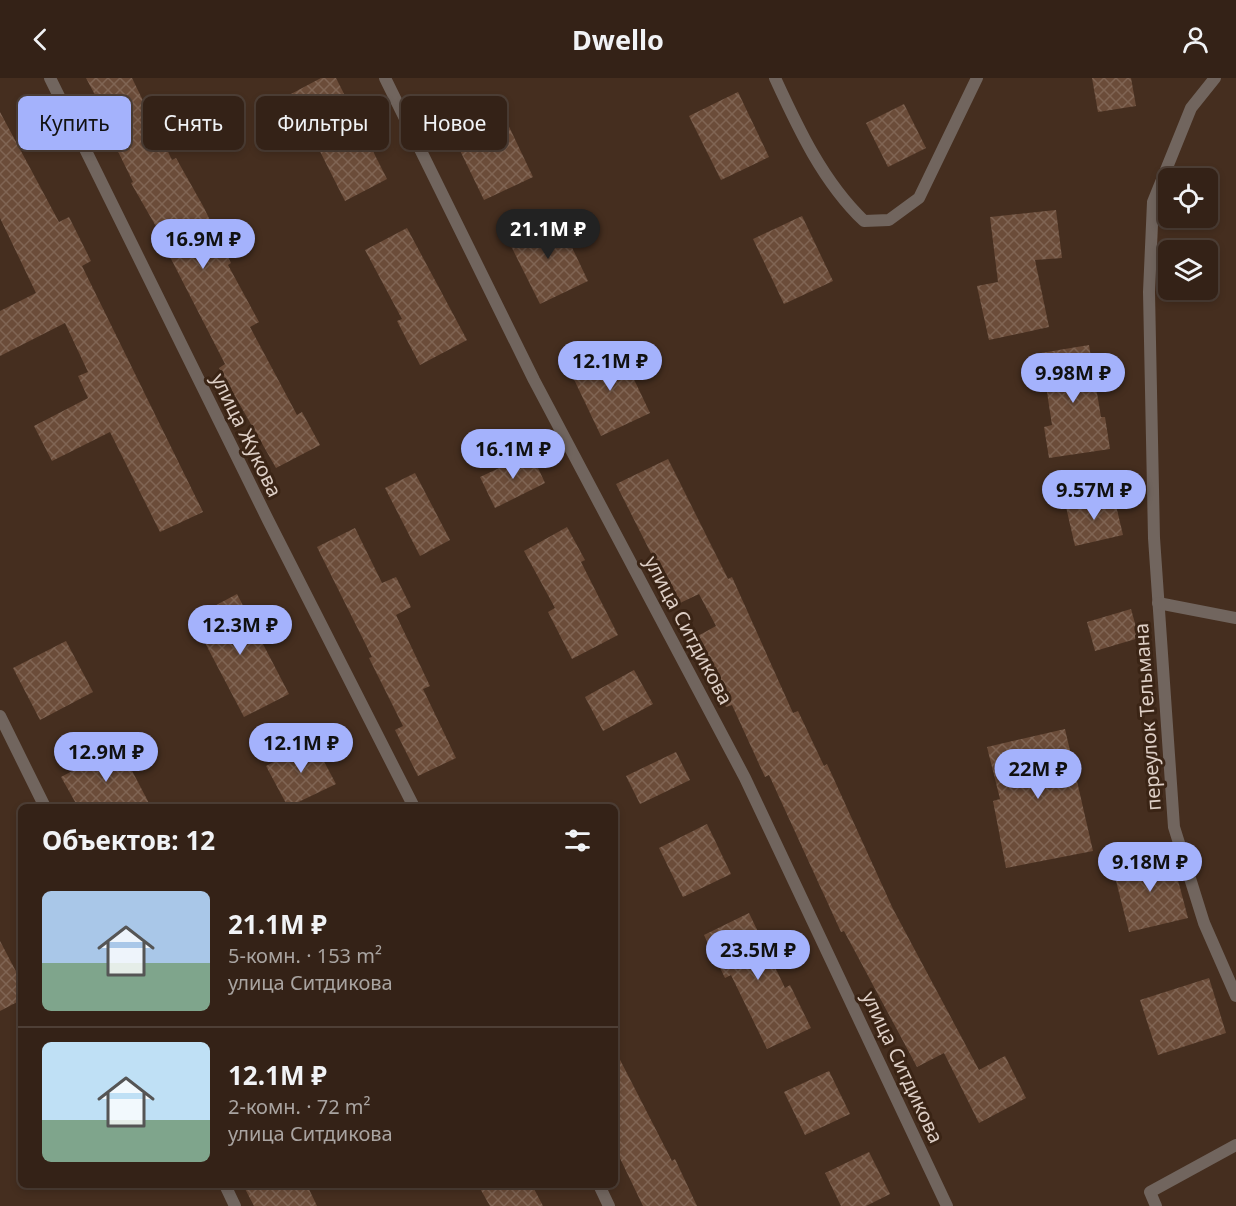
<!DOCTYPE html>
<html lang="ru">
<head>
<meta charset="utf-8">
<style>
  body { margin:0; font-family:"Noto Sans",sans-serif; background:#3f2f24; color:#f1f3f6; height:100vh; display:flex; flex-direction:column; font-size:22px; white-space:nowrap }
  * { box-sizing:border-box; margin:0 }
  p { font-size:20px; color:#a9a4a1 }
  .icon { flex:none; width:33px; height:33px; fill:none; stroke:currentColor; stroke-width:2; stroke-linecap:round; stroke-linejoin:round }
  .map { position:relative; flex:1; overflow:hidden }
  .details { position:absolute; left:18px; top:726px; width:600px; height:384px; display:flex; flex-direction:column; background:#342217; border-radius:9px; box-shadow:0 3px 9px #0003,0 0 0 2px #4e3f36 }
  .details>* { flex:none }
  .guide { position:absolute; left:18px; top:18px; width:600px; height:54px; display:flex; gap:12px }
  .controls { position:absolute; left:1158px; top:90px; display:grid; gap:12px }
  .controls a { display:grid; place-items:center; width:60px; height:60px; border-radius:9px; background:#342217; box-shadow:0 3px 9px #0003,0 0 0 2px #4e3f36; font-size:30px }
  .price { position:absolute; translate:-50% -51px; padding:0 14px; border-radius:21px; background:#a4b2fc; color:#111; font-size:20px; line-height:39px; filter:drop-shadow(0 2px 3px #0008) }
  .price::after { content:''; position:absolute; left:50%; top:36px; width:18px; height:14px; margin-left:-9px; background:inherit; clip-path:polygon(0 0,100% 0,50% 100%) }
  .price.current { background:#222; color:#fff }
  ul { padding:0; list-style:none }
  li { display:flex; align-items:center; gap:18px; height:150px; padding:0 24px }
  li+li { border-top:2px solid #4e3f36 }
  li span { display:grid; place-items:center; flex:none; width:168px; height:120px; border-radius:9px; color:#555 }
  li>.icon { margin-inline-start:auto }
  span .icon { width:72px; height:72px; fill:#fffc; stroke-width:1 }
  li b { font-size:26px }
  h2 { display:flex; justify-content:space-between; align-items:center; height:72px; padding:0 24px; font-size:26px }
  .pill { padding:0 21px; border-radius:9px; background:#342217; box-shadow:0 3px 9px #0003,0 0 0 2px #4e3f36; font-size:21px; line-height:54px }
  .pill.current { background:#a4b2fc; color:#111 }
  header { display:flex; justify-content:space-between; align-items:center; height:78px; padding:0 24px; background:#342217; font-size:27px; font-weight:700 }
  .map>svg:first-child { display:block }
  .building { fill:url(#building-cross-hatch) }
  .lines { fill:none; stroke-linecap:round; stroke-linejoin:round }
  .street { stroke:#71655e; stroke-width:12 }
  .labels { text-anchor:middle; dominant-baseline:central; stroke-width:6; stroke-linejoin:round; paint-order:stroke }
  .street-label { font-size:20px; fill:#ddcec5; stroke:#3a2415 }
</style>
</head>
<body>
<header><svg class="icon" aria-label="back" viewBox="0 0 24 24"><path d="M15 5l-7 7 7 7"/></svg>Dwello<svg class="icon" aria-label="person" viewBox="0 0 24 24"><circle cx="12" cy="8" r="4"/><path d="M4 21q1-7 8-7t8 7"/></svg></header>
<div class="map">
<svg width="1236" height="1128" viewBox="0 0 1236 1128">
  <defs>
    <pattern id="building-cross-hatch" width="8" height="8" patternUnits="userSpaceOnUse" patternTransform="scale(1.5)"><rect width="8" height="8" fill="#6b4c39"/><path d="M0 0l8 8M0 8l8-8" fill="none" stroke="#806554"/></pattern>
  </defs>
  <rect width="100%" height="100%" fill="#452e1f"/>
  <!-- building -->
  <g class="building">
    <path d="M86,0H132L172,82L176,80L203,128L231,185L228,187L259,244L250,249L297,337L302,334L320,367L276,390L219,290L225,286L167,173L169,171L131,105L133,104L105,47L110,45Z"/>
    <path d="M321,0H336L387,101L345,123L291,16Z"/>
    <path d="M1092,0H1131L1136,28L1098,34Z"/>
    <path d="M738,14L769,79L721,102L689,38Z"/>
    <path d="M904,26L926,70L888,89L866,45Z"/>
    <path d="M0,34L59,144L69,139L91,183L82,188L203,434L160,454L110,354L52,383L34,348L88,320L78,298L88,294L65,245L0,278V233L36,215L0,140Z"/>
    <path d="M502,34L533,99L484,122L453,58Z"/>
    <path d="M1056,132L1062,180L1035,182L1049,249L989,262L977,208L998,204L990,139Z"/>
    <path d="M557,138L588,203L540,226L508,162Z"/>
    <path d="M802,138L833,203L784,226L753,161Z"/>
    <path d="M407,150L467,262L420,287L397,243L402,241L365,172Z"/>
    <path d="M1089,267L1101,339H1105L1110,371L1049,380L1044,349L1052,347L1041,275Z"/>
    <path d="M619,270L650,335L601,358L570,293Z"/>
    <path d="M531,375L545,405L495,430L480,399Z"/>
    <path d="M668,381L728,501L732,499L793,635L798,633L824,688L827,686L893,831L979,992L1005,978L1026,1020L979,1045L944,975L917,989L844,853L841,854L769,697L765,699L732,627L726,629L707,588L709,587L696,559L716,548L699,516L680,525L668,499L664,501L616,406Z"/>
    <path d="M415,395L450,462L420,478L385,410Z"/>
    <path d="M1114,419L1123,457L1075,468L1066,429Z"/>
    <path d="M567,449L585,482L581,484L618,557L572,581L548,534L555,530L524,473Z"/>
    <path d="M355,450L382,505L396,499L411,529L396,537L430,608L423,611L456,680L418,698L395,652L403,648L369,580L372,579L317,469Z"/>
    <path d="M237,516L289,616L244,639L192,540Z"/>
    <path d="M1131,531L1139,560L1095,573L1087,544Z"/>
    <path d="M66,563L93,614L40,642L13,590Z"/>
    <path d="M634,592L653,626L603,653L585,619Z"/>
    <path d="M1065,651L1093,773L1006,790L993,723L1000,721L987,669Z"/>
    <path d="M313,663L336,706L288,729L266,688Z"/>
    <path d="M119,668L151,729H78L61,699Z"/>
    <path d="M676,674L690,702L640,726L626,698Z"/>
    <path d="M707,746L731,796L683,819L659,770Z"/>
    <path d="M1171,776L1188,840L1129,854L1113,791Z"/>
    <path d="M749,835L785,910L790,907L811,950L767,971L731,897L725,900L704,857Z"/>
    <path d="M0,863L21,903V922L0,933Z"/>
    <path d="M1209,900L1226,955L1158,977L1140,922Z"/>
    <path d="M615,972L672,1083L675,1081L697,1128H643L615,1070Z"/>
    <path d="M829,993L850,1036L805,1057L784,1014Z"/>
    <path d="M869,1074L890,1116L866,1128H841L825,1095Z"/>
    <path d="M243,1107H307L317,1128H254Z"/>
    <path d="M478,1107H532L543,1128H490Z"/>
  </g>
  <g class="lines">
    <!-- street -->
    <g class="street">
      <path d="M50,0L268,442L414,729"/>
      <path d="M385,0L534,302L745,700L947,1128"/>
      <path d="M775,0C798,50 823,104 864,143L889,142L919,120L977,0"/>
      <path d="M1215,0L1191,30L1153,124L1149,214L1154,460L1174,749L1204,845L1236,918"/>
      <path d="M1158,525L1236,540"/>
      <path d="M0,638L45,729"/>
      <path d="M225,1107L235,1128"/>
      <path d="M599,1107L609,1128"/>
      <path d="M1156,1128L1150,1114L1236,1067"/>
    </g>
  </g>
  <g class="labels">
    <!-- street labels -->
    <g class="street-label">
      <text transform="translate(247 357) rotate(64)">улица Жукова</text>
      <text transform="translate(689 552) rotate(62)">улица Ситдикова</text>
      <text transform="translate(1147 639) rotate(-94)">переулок Тельмана</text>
      <text transform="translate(903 989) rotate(65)">улица Ситдикова</text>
    </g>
  </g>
</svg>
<div class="controls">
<a><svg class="icon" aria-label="locate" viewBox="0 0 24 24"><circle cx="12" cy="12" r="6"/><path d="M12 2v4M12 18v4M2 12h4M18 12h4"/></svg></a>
<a><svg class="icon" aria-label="layers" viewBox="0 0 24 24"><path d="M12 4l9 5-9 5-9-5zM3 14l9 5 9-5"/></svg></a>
</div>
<b class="price current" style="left:548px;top:182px">21.1M ₽</b>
<b class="price" style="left:203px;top:192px">16.9M ₽</b>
<b class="price" style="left:610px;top:314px">12.1M ₽</b>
<b class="price" style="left:1073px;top:326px">9.98M ₽</b>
<b class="price" style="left:513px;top:402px">16.1M ₽</b>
<b class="price" style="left:1094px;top:443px">9.57M ₽</b>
<b class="price" style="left:240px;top:578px">12.3M ₽</b>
<b class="price" style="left:301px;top:696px">12.1M ₽</b>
<b class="price" style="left:106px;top:705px">12.9M ₽</b>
<b class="price" style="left:1038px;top:722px">22M ₽</b>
<b class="price" style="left:1150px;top:815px">9.18M ₽</b>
<b class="price" style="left:758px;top:903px">23.5M ₽</b>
<div class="guide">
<a class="pill current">Купить</a>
<a class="pill">Снять</a>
<a class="pill">Фильтры</a>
<a class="pill">Новое</a>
</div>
<section class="details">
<h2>Объектов: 12<svg class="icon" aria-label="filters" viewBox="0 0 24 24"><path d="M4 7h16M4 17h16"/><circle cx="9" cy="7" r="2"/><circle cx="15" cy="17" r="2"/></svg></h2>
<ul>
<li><span style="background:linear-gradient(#a9c7e8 60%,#7fa58c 0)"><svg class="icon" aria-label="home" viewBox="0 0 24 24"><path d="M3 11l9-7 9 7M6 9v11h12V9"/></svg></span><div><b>21.1M ₽</b><p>5-комн. · 153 m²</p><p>улица Ситдикова</p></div></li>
<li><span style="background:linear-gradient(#bfe0f5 65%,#7fa58c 0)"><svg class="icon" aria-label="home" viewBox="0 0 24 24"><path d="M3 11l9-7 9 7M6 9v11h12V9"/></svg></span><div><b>12.1M ₽</b><p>2-комн. · 72 m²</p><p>улица Ситдикова</p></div></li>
</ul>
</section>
</div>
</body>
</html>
